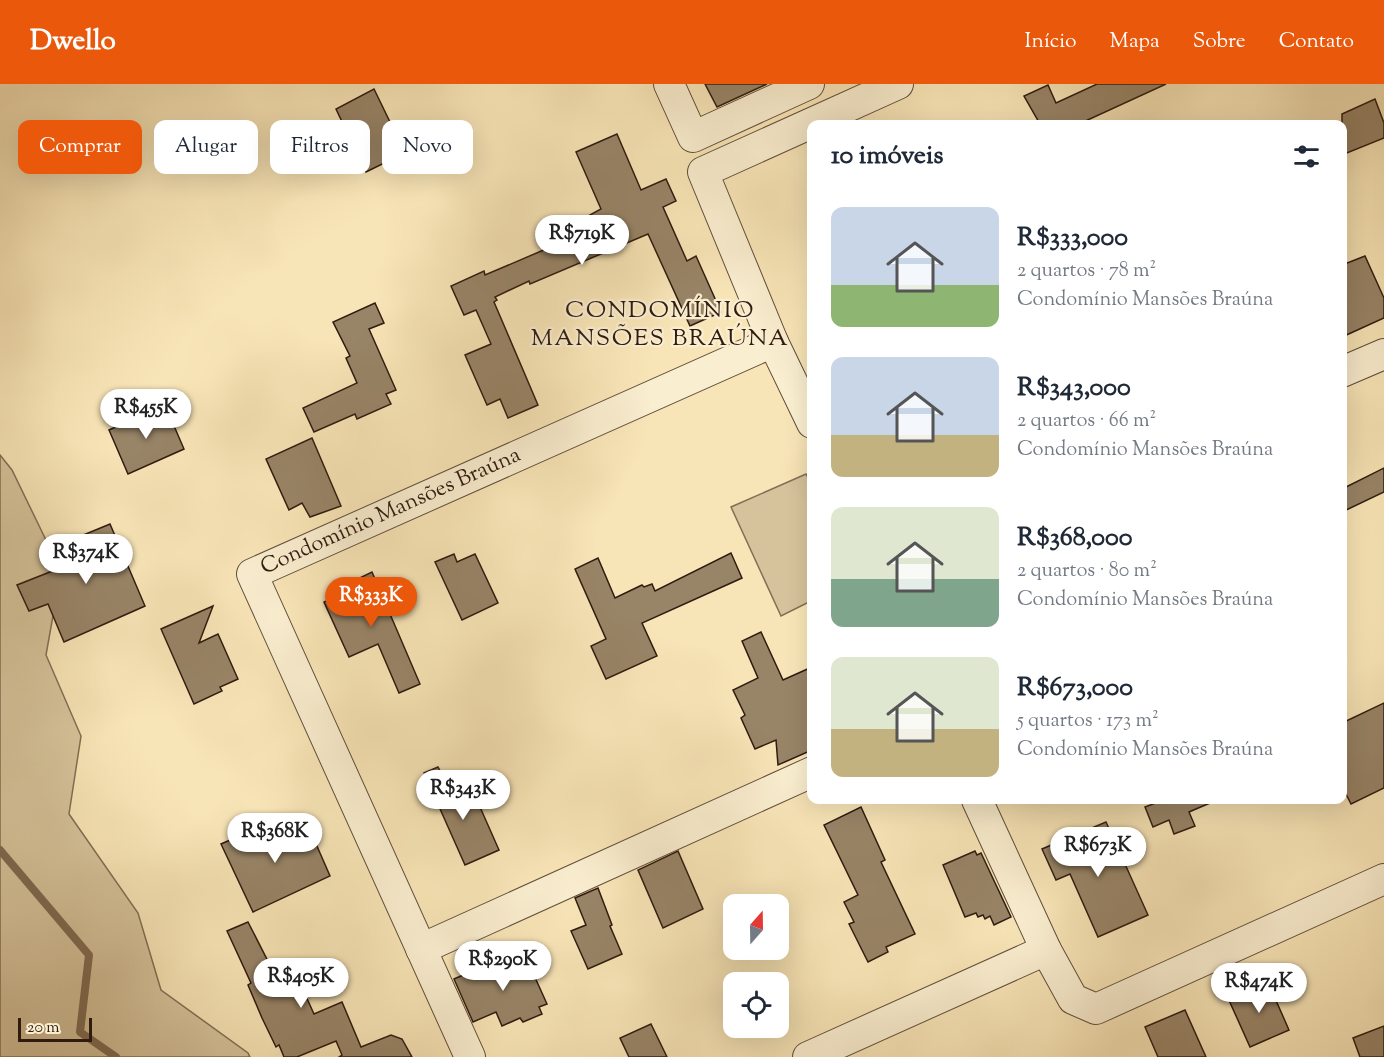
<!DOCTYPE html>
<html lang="pt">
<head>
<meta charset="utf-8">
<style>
  body { margin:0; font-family:"Sorts Mill Goudy",serif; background:#f6f6f7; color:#1f2937; height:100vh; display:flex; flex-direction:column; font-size:22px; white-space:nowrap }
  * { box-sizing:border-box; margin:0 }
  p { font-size:20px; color:#747a83 }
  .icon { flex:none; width:33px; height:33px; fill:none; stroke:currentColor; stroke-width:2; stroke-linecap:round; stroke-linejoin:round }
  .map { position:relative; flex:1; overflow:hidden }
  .details { position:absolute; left:807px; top:36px; width:540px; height:684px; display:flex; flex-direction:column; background:#fff; border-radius:12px; box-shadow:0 6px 24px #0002 }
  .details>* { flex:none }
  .guide { position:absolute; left:18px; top:36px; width:570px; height:54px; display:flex; gap:12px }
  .needle { width:39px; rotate:20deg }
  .fabs { position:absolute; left:723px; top:810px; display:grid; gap:12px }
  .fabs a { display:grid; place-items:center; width:66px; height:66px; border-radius:12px; background:#fff; box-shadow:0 6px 24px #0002; font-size:30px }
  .scale { position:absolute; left:18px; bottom:15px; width:74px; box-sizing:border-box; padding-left:6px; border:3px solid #2f1b10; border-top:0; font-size:16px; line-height:21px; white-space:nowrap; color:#2f1b10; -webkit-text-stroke:4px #faeed0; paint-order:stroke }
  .price { position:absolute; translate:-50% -51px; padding:0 14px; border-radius:21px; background:#fff; color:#222; font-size:20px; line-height:39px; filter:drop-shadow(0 2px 3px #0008) }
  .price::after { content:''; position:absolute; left:50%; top:36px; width:18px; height:14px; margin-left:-9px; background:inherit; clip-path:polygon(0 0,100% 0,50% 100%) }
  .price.selected { background:#ea580c; color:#fff }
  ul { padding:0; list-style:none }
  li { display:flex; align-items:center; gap:18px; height:150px; padding:0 24px }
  li span { display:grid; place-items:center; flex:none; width:168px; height:120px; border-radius:12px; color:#555 }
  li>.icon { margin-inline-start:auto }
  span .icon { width:72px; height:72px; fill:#fffc; stroke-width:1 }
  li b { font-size:26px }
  h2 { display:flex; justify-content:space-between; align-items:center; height:72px; padding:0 24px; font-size:26px }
  .pill { padding:0 21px; border-radius:12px; background:#fff; box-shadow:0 6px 24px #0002; font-size:21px; line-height:54px }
  .pill.selected { background:#ea580c; color:#fff }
  header { display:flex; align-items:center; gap:36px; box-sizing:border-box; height:84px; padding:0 30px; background:#ea580c; color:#fff }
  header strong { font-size:28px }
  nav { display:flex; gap:33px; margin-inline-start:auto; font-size:21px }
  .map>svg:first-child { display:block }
  .green { fill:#d6c39b; stroke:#826f56; stroke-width:1.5 }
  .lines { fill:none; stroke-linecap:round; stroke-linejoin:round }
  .stream { stroke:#7f6b52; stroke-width:8 }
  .building { fill:#988467; stroke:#2f1b10; stroke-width:1.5 }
  .minor-casing { stroke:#614e3a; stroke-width:32 }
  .minor { stroke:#faeed0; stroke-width:30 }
  .labels { text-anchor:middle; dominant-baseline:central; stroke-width:4.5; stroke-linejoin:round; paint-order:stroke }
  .street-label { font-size:22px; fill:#2f1b10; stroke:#faeed0 }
  .neighbourhood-label { font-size:24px; letter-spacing:1.5px; fill:#2f1b10; stroke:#faeed0 }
</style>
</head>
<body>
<header>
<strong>Dwello</strong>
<nav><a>Início</a><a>Mapa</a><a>Sobre</a><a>Contato</a></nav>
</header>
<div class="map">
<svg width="1384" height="973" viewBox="0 0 1384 973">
  <rect width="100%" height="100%" fill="#f8e5b7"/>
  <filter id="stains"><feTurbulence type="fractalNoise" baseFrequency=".00333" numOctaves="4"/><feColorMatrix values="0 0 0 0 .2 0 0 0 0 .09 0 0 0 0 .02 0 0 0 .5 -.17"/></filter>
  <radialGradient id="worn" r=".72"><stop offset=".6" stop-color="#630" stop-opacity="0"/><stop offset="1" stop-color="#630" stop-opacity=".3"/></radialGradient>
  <!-- green -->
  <g class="green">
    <path d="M0,371L12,386L61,487L46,571L81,652L69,730L138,829L161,906L248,969L250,973H0Z"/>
    <path d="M806,390L812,402L811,517L781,532L731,423Z"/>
  </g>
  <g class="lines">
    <!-- stream -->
    <path class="stream" d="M0,766L89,871L80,948L116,973"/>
  </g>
  <!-- building -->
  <g class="building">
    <path d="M705,0H767L717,23Z"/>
    <path d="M1097,0H1166L1079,40H1040L1024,12L1048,1L1056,19Z"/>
    <path d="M374,5L405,69L366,88L336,25Z"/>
    <path d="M1375,15L1384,39V54L1342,71V30Z"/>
    <path d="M617,50L641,106L666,95L676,117L663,123L687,177L696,172L721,228L690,242L648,150L530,200L529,197L495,213L497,216L494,218L538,321L508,334L500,315L487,321L465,271L491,260L476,226L464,231L451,202L484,187L485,191L546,165L540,152L581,136L601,125L576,68Z"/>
    <path d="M1365,172L1384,214V234L1342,253V181Z"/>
    <path d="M375,219L384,239L369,245L396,306L386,310L391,320L357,335L355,330L314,348L303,324L357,299L346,274L350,272L333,238Z"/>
    <path d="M165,321L184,365L128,390L109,346Z"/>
    <path d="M312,354L341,422L310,433L302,419L289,426L266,375Z"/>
    <path d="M1384,384V408L1342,428V405Z"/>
    <path d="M110,440L145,522L64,558L48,520L29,527L17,501L60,484L52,464Z"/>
    <path d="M731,469L742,494L642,539L657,572L606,595L591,562L606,555L575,485L598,474L615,514L642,501L644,503L652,500L655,507Z"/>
    <path d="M454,470L457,478L475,470L498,519L462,536L435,478Z"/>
    <path d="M372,488L420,600L399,609L378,560L349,573L324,518L346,508L343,502Z"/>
    <path d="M213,522L199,559L218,550L238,595L220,603L222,607L194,620L161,545Z"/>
    <path d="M761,548L783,596L812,583V666L778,681L776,656L755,665L741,634L745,631L733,606L758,594L742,557Z"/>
    <path d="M1384,619V704L1351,720L1342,702V639Z"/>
    <path d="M438,683L459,722L476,714L499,766L465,781L424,689Z"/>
    <path d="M1161,717V716H1217L1189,728L1195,742L1174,750L1169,736L1153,743L1145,723Z"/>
    <path d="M861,723L885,776L881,778L915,850L886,863L888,868L868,878L849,840L854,838L844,818L858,811L824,741Z"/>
    <path d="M306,737L330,792L253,828L221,760L258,744L264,757Z"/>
    <path d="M1106,738L1148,831L1098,853L1070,790L1056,796L1042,765Z"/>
    <path d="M678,767L703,825L663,844L638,786Z"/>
    <path d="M975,767L977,771L981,769L1011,833L994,841L990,832L985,835L983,831L978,833L976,829L965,833L943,781Z"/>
    <path d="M598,804L612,841L610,842L622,870L588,885L571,847L586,841L575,814Z"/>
    <path d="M248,838L273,887L291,879L314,930L342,918L361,963L391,951L402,955L412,973H339L342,971L336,957L297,973H284L279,961L276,963L262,934L248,901L251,899L227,847Z"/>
    <path d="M524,869L547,920L539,923L542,930L523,938L520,934L502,942L496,928L473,938L454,895L477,885L479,890Z"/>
    <path d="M1267,896L1289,946L1250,963L1228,914Z"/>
    <path d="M1185,926L1206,973H1158L1145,943Z"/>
    <path d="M651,940L667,973H629L620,954Z"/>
    <path d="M1384,942V973H1360L1353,954Z"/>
  </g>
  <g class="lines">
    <!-- minor casing -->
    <g class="minor-casing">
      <g id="minor">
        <path d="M669,0L693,53L809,0"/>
        <path d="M1342,288L1384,270"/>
        <path d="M812,339L773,258L703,88L898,0"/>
        <path d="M977,716L1046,866L1073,915L1096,925L1384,795"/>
        <path d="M421,865L812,688"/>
        <path d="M470,973L252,490L773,258"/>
        <path d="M808,973L1046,866"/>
      </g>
    </g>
    <!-- minor -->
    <use href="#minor" class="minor"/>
  </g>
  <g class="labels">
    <!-- street labels -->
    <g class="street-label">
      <text transform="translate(391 428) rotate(-24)">Condomínio Mansões Braúna</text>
    </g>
    <!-- neighbourhood labels -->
    <g class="neighbourhood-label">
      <text x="660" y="227">CONDOMÍNIO<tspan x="660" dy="28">MANSÕES BRAÚNA</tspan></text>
    </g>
  </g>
  <rect width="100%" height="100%" filter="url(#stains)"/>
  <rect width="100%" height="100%" fill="url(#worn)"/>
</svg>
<div class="fabs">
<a><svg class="needle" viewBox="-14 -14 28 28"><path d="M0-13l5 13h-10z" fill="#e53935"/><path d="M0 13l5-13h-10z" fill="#747a83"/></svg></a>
<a><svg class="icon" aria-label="locate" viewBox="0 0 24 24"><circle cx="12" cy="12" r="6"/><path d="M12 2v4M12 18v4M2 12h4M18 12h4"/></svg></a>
</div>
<div class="scale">20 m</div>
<b class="price" style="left:582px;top:182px">R$719K</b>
<b class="price" style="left:146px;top:356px">R$455K</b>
<b class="price" style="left:86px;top:501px">R$374K</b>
<b class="price selected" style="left:371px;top:544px">R$333K</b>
<b class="price" style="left:463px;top:737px">R$343K</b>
<b class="price" style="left:275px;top:780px">R$368K</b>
<b class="price" style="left:1098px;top:794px">R$673K</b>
<b class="price" style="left:503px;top:908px">R$290K</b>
<b class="price" style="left:301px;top:925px">R$405K</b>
<b class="price" style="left:1259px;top:930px">R$474K</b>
<div class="guide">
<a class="pill selected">Comprar</a>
<a class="pill">Alugar</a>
<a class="pill">Filtros</a>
<a class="pill">Novo</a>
</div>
<section class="details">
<h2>10 imóveis<svg class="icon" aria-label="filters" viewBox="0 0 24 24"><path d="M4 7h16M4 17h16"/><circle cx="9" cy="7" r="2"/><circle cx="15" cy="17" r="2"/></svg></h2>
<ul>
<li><span style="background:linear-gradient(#c9d6e8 65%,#8fb573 0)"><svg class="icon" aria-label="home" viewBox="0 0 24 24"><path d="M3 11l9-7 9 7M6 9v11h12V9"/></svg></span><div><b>R$333,000</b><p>2 quartos · 78 m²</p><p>Condomínio Mansões Braúna</p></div></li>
<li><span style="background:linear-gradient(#c9d6e8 65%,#c2b280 0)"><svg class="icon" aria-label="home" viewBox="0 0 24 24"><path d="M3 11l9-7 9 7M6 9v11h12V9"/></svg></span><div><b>R$343,000</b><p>2 quartos · 66 m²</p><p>Condomínio Mansões Braúna</p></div></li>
<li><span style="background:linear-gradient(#dfe7d0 60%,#7fa58c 0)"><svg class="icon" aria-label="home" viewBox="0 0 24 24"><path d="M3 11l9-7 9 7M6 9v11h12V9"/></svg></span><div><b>R$368,000</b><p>2 quartos · 80 m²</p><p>Condomínio Mansões Braúna</p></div></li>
<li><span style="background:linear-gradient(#dfe7d0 60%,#c2b280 0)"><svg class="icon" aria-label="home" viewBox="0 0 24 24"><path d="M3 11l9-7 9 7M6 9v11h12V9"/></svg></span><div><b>R$673,000</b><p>5 quartos · 173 m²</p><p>Condomínio Mansões Braúna</p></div></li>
</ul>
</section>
</div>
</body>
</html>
